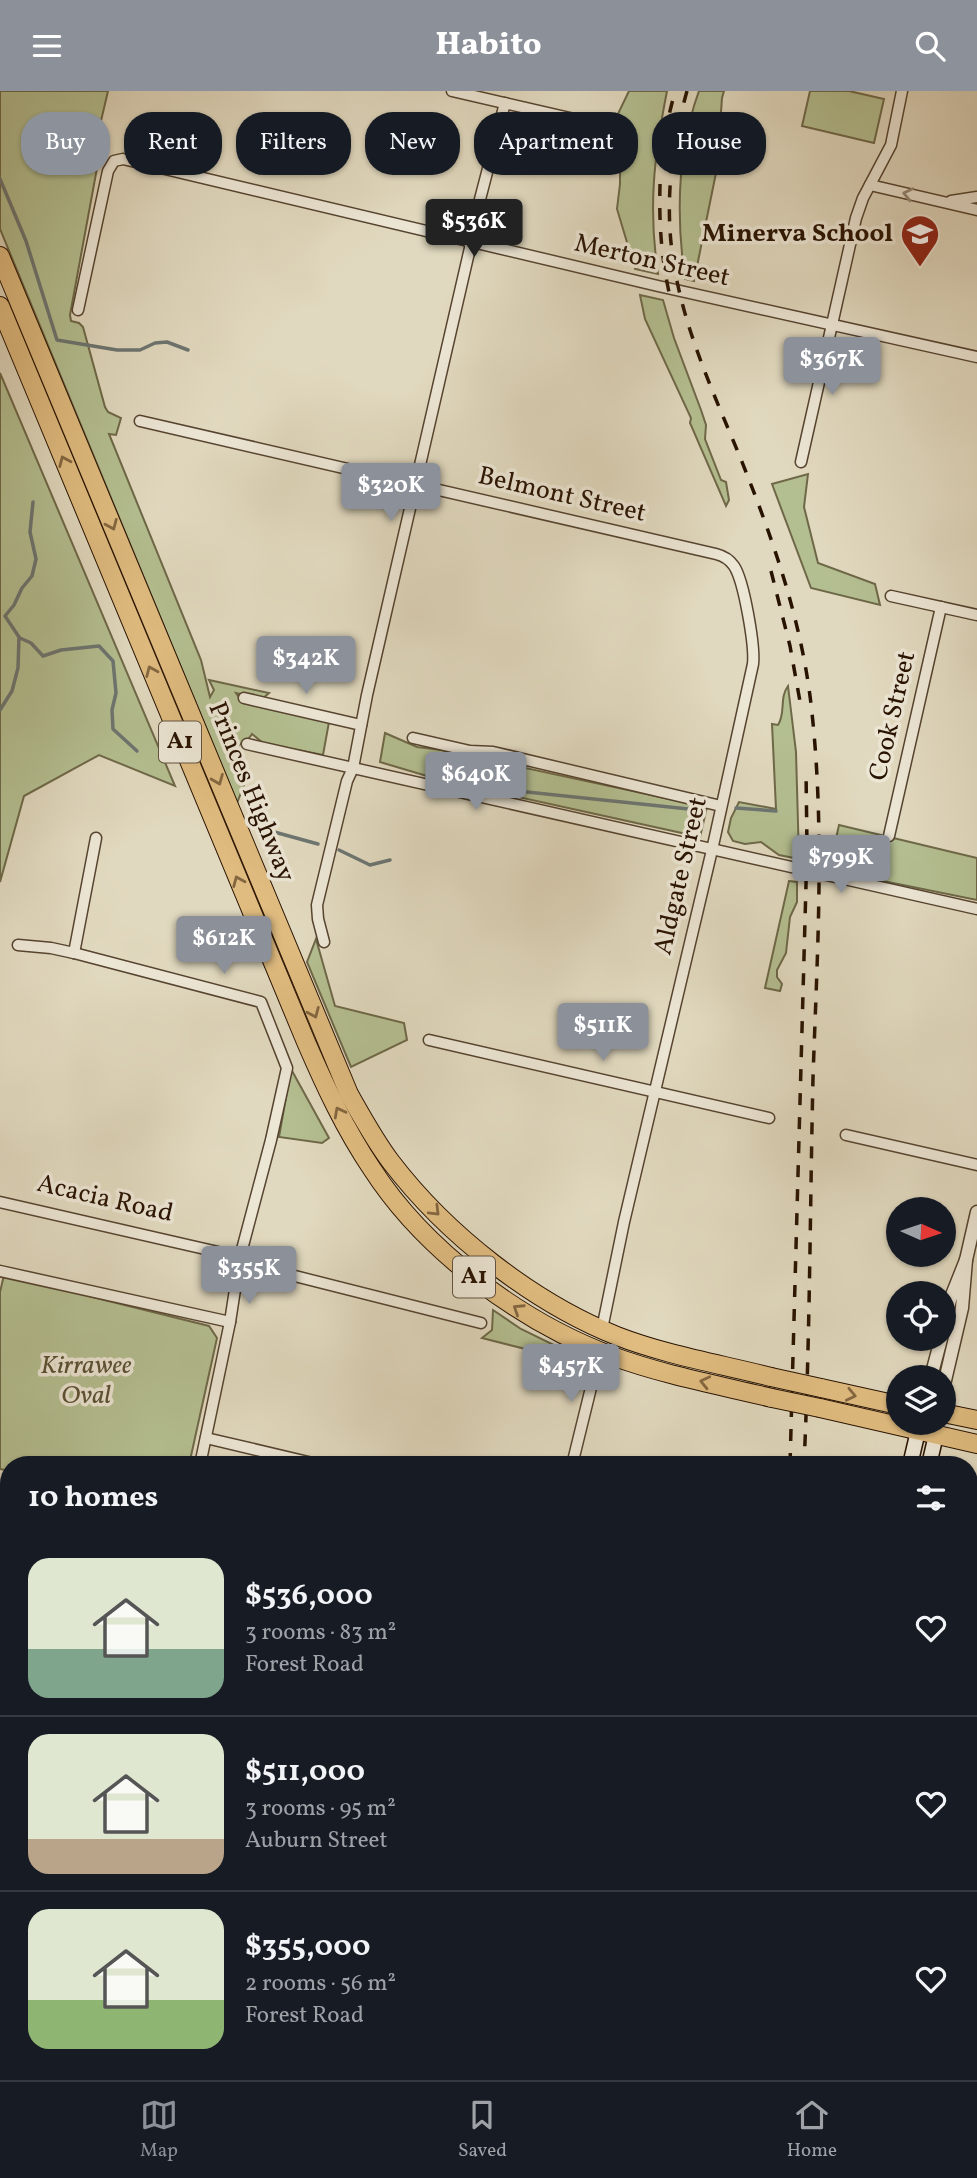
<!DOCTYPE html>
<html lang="en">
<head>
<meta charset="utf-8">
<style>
  body { margin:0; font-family:Vollkorn,serif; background:#242831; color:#f1f3f6; height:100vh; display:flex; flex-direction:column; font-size:26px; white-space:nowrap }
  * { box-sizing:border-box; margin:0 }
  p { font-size:23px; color:#9ea1a6 }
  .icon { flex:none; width:38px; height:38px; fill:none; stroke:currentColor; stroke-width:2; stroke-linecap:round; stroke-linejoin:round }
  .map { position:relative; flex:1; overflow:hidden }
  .sheet { position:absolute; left:0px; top:1365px; width:978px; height:625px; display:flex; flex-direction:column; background:#171b24; border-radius:28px 28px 0 0; box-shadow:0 2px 5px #0004 }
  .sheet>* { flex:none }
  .banner { position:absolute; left:21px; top:21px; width:936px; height:63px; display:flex; gap:14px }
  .needle { width:46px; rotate:93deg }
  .controls { position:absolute; left:886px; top:1106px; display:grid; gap:14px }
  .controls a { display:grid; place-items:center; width:70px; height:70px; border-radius:50%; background:#171b24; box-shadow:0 2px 5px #0004; font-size:35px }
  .price { position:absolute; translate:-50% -60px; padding:0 16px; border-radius:7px; background:#8c9099; color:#fff; font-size:23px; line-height:46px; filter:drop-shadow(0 2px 4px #0008) }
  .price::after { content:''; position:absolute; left:50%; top:42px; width:21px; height:16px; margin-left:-10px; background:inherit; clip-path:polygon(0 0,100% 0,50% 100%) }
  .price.current { background:#222; color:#fff }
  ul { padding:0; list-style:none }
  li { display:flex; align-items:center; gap:21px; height:175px; padding:0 28px }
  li+li { border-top:2px solid #363941 }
  li span { display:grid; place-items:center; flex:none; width:196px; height:140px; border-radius:21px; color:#555 }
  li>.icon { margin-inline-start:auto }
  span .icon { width:84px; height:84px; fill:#fffc; stroke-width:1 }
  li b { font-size:30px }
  h2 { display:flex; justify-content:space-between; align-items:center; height:84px; padding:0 28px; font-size:30px }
  .chip { padding:0 24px; border-radius:28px; background:#171b24; box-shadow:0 2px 5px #0004; font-size:24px; line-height:63px }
  .chip.current { background:#8c9099; color:#fff }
  header { display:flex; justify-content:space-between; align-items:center; height:91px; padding:0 28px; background:#8c9099; color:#fff; font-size:32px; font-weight:800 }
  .tabs { display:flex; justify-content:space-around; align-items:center; height:98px; border-top:2px solid #363941; background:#171b24; font-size:19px; color:#9ea1a6 }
  .tabs a { display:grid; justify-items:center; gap:4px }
  .tabs .current { color:#8c9099 }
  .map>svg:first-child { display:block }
  .green { fill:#b4bf91; stroke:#6e6848; stroke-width:2 }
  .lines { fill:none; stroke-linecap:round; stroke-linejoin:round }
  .stream { stroke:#6c7571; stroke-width:3.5 }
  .minor-casing { stroke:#564430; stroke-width:13 }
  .tertiary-casing { stroke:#564430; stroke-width:15 }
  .secondary-casing { stroke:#281200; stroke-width:17 }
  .trunk-casing { stroke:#281200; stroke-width:20 }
  .minor { stroke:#ece6d5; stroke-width:10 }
  .tertiary { stroke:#ece6d5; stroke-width:12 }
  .secondary { stroke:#ece6d5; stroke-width:14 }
  .trunk { stroke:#e0bc80; stroke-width:18 }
  .rail { stroke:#281200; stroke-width:3.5; stroke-dasharray:12 12; stroke-linecap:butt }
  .trunk-bridge-casing { stroke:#281200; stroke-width:20; stroke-linecap:butt }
  .trunk-bridge { stroke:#e0bc80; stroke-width:18 }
  .oneway { stroke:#948775 }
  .oneway2 { stroke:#846740 }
  .labels { text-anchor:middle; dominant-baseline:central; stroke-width:7; stroke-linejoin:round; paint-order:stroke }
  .shield { fill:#ece6d5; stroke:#635240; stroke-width:2 }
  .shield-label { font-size:24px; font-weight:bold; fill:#281200 }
  .poi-label { font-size:26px; font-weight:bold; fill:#281200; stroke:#ece6d5; text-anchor:end }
  .street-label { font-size:26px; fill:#281200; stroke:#ece6d5 }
  .park-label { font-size:26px; font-style:italic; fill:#594f33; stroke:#ece6d5 }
</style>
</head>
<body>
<header><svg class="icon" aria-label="menu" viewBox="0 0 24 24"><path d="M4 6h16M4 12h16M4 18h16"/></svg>Habito<svg class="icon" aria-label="search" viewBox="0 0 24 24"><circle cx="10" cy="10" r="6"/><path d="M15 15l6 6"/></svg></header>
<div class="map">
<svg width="977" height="1989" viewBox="0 0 977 1989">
  <rect width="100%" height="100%" fill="#e1d9bf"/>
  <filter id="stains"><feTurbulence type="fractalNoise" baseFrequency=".00286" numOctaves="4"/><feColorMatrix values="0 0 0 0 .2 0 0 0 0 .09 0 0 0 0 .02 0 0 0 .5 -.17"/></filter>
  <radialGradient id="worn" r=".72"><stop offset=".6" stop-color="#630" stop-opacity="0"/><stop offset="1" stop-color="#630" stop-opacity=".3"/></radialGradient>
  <!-- green -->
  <g class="green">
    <path d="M0,0H108L97,47L107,59L97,77L70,224L71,230L79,232L83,236L105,316L108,321L121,327L116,344L109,343L201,569L210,606L214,599L209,589L269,602L262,608L236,602L243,612L329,631L323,664L263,652L252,643C247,652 238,651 232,662L244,694L237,712L0,138Z"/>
    <path d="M629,0H667C654,66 648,116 658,183L635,178L617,118L620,93V52L616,51L618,40L615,29Z"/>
    <path d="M699,0H724L722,7L717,77L694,190L685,188C676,125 677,60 699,0Z"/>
    <path d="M810,0H849L884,8L874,52L802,35Z"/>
    <path d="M640,204L663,209L674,247L701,319L706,334L705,348L721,389L726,391L729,409L726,415L690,332L691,327L645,228Z"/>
    <path d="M0,282L175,695L99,664L24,705L0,791Z"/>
    <path d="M808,383L804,416L818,472L875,493L880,514L811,497L772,393Z"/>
    <path d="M788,595L796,661L799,768L779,764L761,751L745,753L733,750L728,741L731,727L739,711L776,718L772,633L778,634C786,622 779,607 788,595Z"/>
    <path d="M385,642L417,656L442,659L707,716L700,746L437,688L380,671Z"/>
    <path d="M839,734L977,767V809L829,779Z"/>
    <path d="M789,790L797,791V811L790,826L786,862L777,879V886L782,893L780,900L765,897Z"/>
    <path d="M316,848L335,915L404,932L407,949L351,976L307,871Z"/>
    <path d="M291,978L329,1047L322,1052L279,1046Z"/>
    <path d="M4,1184L209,1235L217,1247L189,1374H9V1380L0,1378V1201Z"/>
    <path d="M493,1219L521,1238L554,1254L545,1263L482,1247L492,1239Z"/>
    <path d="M809,1981H883L884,1989H807Z"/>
  </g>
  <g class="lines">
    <!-- stream -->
    <g class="stream">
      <path d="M0,88L26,150L57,249L117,259H140L155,252L167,251L188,259"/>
      <path d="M20,547L31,552L43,565L61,559L99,555L113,570L116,602L112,619L113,638L137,660"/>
      <path d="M0,619L12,600L18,577L19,546L5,525L14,514L22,497L32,485L36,468L30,441L33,411"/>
      <path d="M507,699L698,719"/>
      <path d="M736,717L776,720"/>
      <path d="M267,739L318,753"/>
      <path d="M339,759L370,774L390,769"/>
    </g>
    <!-- minor casing -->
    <g class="minor-casing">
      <g id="minor">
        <path d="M452,0L609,36"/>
        <path d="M870,94L977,119"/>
        <path d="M951,110L977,106"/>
        <path d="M78,219L108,80L114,70L123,68L658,195L977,266"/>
        <path d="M140,330L716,463C724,465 730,469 734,475C744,490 755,555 753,573L712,759L624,1131L602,1238"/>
        <path d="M801,371L856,127L863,107L891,54L902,0"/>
        <path d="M891,505L977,524"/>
        <path d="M244,607L361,634"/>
        <path d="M413,647L470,660L493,661L721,715"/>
        <path d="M247,653L977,818"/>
        <path d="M889,745L941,516"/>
        <path d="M324,851L318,828L317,814L347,690L353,677L367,604L470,157L471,143L505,12"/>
        <path d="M18,854L51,857L74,862L261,911L287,977L271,1049L240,1166L230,1231L200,1374"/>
        <path d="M74,862L96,747"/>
        <path d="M429,949L769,1027"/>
        <path d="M846,1044L977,1074"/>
        <path d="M0,1111L240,1166L259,1176L481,1232"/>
        <path d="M0,1180L230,1231"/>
        <path d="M206,1347L321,1374"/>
        <path d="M572,1374L600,1260"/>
        <path d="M0,1447L9,1406"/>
        <path d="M970,1714H977"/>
        <path d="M218,1989L220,1981"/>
        <path d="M543,1989L545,1981"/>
        <path d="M626,1989L628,1981"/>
      </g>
    </g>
    <!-- tertiary casing -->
    <g class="tertiary-casing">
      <g id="tertiary">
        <path d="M943,1237L950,1209L966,1169L977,1121"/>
        <path d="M931,1286L941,1248"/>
        <path d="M943,1298L962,1217L966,1169"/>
        <path d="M635,1981L667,1989"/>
        <path d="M50,1989L51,1981"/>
      </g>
    </g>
    <!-- secondary casing -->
    <g class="secondary-casing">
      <g id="secondary">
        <path d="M910,1374L918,1340"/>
        <path d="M929,1374L936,1344"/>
        <path d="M772,1989L774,1981"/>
        <path d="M789,1989L790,1981"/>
      </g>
    </g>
    <!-- trunk casing -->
    <g class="trunk-casing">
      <g id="trunk">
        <path d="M0,165L349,1003C362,1026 375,1050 391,1071C446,1143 532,1211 617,1245C666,1264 720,1273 771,1286"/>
        <path d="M0,215L306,951C325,995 345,1038 372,1078C425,1160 521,1231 612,1265C664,1284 718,1294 772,1307"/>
        <path d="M821,1297L898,1314"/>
        <path d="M820,1317L977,1353"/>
        <path d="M943,1322L977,1329"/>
      </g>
    </g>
    <!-- minor -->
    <use href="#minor" class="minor"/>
    <!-- tertiary -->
    <use href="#tertiary" class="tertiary"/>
    <!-- secondary -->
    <use href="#secondary" class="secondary"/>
    <!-- trunk -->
    <use href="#trunk" class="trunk"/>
    <!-- rail -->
    <g class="rail">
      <path d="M687,0C671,57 664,115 674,174C685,241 714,303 740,366C773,448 803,533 812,622C825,743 817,866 813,987C810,1116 810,1245 804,1374"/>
      <path d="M662,69L666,36L675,0"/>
      <path d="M660,93C659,130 661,165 669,201"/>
      <path d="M771,480L790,555L801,616"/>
      <path d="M790,1374L807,757L806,679"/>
      <path d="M889,1981L890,1989"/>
      <path d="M908,1981L909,1989"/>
    </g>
    <!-- trunk-bridge casing -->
    <g class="trunk-bridge-casing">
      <g id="trunk-bridge">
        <path d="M771,1286L821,1297"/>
        <path d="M772,1307L820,1317"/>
      </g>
    </g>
    <!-- trunk-bridge -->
    <use href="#trunk-bridge" class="trunk-bridge"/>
  </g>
  <!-- one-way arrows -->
  <defs><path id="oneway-chevron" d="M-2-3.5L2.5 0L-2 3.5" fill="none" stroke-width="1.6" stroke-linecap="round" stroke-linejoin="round" transform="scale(1.75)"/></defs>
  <use class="oneway" href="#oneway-chevron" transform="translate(908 103) rotate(-167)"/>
  <g class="oneway2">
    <use href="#oneway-chevron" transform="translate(64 370) rotate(-113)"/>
    <use href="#oneway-chevron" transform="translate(112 434) rotate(67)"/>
    <use href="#oneway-chevron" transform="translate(151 580) rotate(-113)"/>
    <use href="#oneway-chevron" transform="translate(218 689) rotate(68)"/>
    <use href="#oneway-chevron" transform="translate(238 790) rotate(-113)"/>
    <use href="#oneway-chevron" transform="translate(314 922) rotate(67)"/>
    <use href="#oneway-chevron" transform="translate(339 1021) rotate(-118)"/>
    <use href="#oneway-chevron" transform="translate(435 1120) rotate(45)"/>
    <use href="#oneway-chevron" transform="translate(518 1218) rotate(-147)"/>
    <use href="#oneway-chevron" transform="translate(705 1291) rotate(-167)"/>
    <use href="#oneway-chevron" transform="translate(851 1304) rotate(12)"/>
  </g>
  <!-- icons -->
  <defs>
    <g id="school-pin" transform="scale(2.0125)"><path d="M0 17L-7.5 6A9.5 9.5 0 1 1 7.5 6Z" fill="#8f2418" stroke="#ece6d5"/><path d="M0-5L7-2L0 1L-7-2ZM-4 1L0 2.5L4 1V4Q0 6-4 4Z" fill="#fff"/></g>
  </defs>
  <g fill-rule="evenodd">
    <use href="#school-pin" x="920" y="143"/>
  </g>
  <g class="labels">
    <!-- shield labels -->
    <g class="shield">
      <rect x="159" y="630.5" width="42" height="41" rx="5"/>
      <rect x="453" y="1165.5" width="42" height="41" rx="5"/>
    </g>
    <g class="shield-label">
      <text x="180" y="651">A1</text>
      <text x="474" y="1186">A1</text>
    </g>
    <!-- poi labels -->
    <g class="poi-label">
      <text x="893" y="143">Minerva School</text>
    </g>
    <!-- street labels -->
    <g class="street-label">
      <text transform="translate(652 170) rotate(13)">Merton Street</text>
      <text transform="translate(562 404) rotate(13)">Belmont Street</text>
      <text transform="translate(893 625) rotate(-77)">Cook Street</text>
      <text transform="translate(251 701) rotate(68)">Princes Highway</text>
      <text transform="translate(681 785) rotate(-77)">Aldgate Street</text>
      <text transform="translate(105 1108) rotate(13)">Acacia Road</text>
    </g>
    <!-- park labels -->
    <g class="park-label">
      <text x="86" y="1275">Kirrawee<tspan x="86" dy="30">Oval</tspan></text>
    </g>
  </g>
  <rect width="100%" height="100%" filter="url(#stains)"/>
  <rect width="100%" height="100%" fill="url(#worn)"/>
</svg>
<div class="controls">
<a><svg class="needle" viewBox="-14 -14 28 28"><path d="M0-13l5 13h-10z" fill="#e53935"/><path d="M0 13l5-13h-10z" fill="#9ea1a6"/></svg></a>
<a><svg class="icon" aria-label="locate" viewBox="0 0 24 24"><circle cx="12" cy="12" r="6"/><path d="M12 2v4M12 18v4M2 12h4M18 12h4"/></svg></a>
<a><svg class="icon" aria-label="layers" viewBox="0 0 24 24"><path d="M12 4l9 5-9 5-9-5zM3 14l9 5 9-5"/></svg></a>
</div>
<b class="price current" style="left:474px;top:168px">$536K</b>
<b class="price" style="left:832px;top:306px">$367K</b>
<b class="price" style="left:391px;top:432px">$320K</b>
<b class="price" style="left:306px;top:605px">$342K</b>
<b class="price" style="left:476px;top:721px">$640K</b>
<b class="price" style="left:841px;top:804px">$799K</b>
<b class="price" style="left:224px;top:885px">$612K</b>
<b class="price" style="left:603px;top:972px">$511K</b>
<b class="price" style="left:249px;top:1215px">$355K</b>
<b class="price" style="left:571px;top:1313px">$457K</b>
<div class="banner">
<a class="chip current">Buy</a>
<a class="chip">Rent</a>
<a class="chip">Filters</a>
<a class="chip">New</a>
<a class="chip">Apartment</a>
<a class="chip">House</a>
</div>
<section class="sheet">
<h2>10 homes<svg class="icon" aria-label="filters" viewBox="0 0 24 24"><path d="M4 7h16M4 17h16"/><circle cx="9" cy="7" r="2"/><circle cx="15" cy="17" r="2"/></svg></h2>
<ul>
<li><span style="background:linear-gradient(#dfe7d0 65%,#7fa58c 0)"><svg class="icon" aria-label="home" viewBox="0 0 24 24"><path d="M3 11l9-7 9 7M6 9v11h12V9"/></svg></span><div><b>$536,000</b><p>3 rooms · 83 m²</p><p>Forest Road</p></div><svg class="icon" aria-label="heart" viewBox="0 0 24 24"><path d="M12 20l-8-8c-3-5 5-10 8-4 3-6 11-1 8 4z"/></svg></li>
<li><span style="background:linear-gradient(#dfe7d0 75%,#b9a48a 0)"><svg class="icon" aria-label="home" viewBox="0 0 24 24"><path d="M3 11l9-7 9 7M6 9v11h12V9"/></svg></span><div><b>$511,000</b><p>3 rooms · 95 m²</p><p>Auburn Street</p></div><svg class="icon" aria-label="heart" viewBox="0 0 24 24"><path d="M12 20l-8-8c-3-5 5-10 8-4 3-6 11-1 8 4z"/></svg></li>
<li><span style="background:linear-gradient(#dfe7d0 65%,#8fb573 0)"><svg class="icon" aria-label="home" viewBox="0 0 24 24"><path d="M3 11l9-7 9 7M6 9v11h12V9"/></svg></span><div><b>$355,000</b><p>2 rooms · 56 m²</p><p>Forest Road</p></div><svg class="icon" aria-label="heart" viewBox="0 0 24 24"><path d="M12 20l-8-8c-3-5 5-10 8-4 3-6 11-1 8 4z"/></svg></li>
</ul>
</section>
</div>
<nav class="tabs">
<a class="current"><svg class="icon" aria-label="map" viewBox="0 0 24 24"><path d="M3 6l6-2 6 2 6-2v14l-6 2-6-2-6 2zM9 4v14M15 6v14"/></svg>Map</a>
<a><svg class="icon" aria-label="saved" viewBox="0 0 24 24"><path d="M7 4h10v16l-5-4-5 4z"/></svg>Saved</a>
<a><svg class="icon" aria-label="home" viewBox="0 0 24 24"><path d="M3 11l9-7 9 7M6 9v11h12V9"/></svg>Home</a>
</nav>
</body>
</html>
